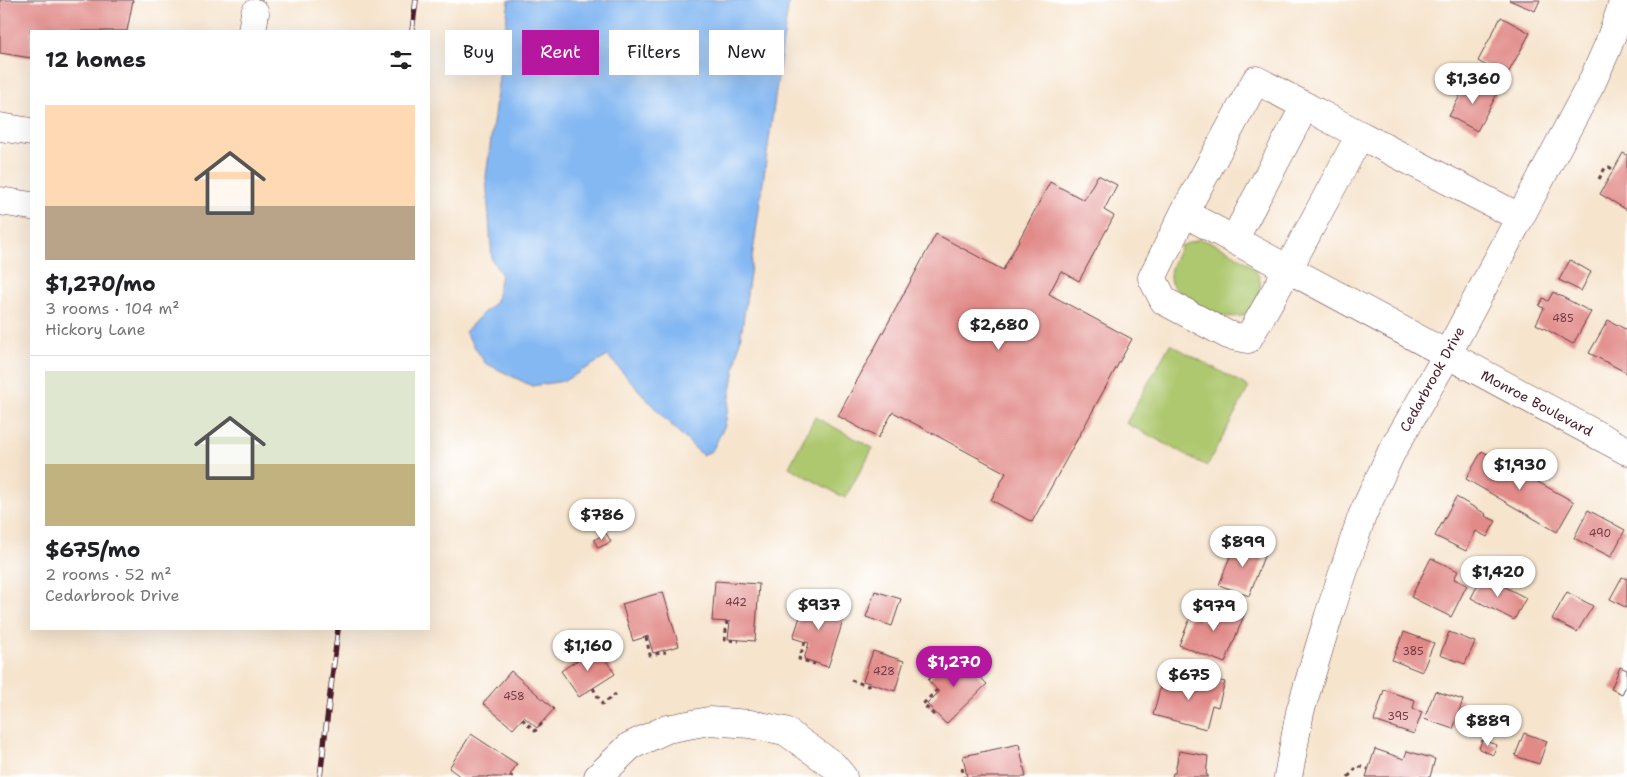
<!DOCTYPE html>
<html lang="en">
<head>
<meta charset="utf-8">
<style>
  body { margin:0; font-family:"Shantell Sans",sans-serif; background:#f6f6f6; color:#202124; height:100vh; display:flex; flex-direction:column; font-size:19px; white-space:nowrap }
  * { box-sizing:border-box; margin:0 }
  p { font-size:16px; color:#757577 }
  .icon { flex:none; width:28px; height:28px; fill:none; stroke:currentColor; stroke-width:2; stroke-linecap:round; stroke-linejoin:round }
  .map { position:relative; flex:1; overflow:hidden }
  .panel { position:absolute; left:30px; top:30px; width:400px; height:600px; display:flex; flex-direction:column; background:#fff; border-radius:0px; box-shadow:0 5px 20px #0002 }
  .panel>* { flex:none }
  .top-card { position:absolute; left:445px; top:30px; width:475px; height:45px; display:flex; gap:10px }
  .price { position:absolute; translate:-50% -42px; padding:0 11px; border-radius:18px; background:#fff; color:#222; font-size:16px; line-height:32px; filter:drop-shadow(0 1px 2px #0008) }
  .price::after { content:''; position:absolute; left:50%; top:30px; width:15px; height:11px; margin-left:-8px; background:inherit; clip-path:polygon(0 0,100% 0,50% 100%) }
  .price.on { background:#b5179e; color:#fff }
  ul { padding:0; list-style:none }
  li { display:grid; align-content:center; gap:10px; height:265px; padding:0 15px }
  li+li { border-top:1px solid #e0e0e0 }
  li span { display:grid; place-items:center; height:155px; border-radius:0px; color:#555 }
  li>.icon { margin-inline-start:auto }
  span .icon { width:90px; height:90px; fill:#fffc; stroke-width:1 }
  li b { font-size:21px }
  h2 { display:flex; justify-content:space-between; align-items:center; height:60px; padding:0 15px; font-size:21px }
  .pill { padding:0 18px; border-radius:0px; background:#fff; box-shadow:0 5px 20px #0002; font-size:18px; line-height:45px }
  .pill.on { background:#b5179e; color:#fff }
  .map>svg:first-child { display:block }
  .green { fill:#adc86e; stroke:#7c744c }
  .water { fill:#84b8f2; stroke:#676c8e }
  .building { fill:#e18a88 }
  .lines { fill:none; stroke-linecap:round; stroke-linejoin:round }
  .minor-casing { stroke:#643d43; stroke-width:29 }
  .path { stroke:#643d43; stroke-width:3; stroke-dasharray:4 4; stroke-linecap:butt }
  .minor { stroke:#fff; stroke-width:28 }
  .rail-casing { stroke:#4a1f2b; stroke-width:5.5 }
  .rail { stroke:#fff; stroke-width:4; stroke-dasharray:11; stroke-linecap:butt }
  .labels { text-anchor:middle; dominant-baseline:central; stroke-width:4; stroke-linejoin:round; paint-order:stroke }
  .number-label { font-size:11px; fill:#703a42 }
  .street-label { font-size:14px; fill:#4a1f2b; stroke:#fff }
</style>
</head>
<body>
<div class="map">
<svg width="1627" height="777" viewBox="0 0 1627 777">
  <rect width="100%" height="100%" fill="#fff"/>
  <filter id="ink" filterUnits="userSpaceOnUse"><feTurbulence type="fractalNoise" baseFrequency=".02" numOctaves="2"/><feDisplacementMap in="SourceGraphic" scale="10" xChannelSelector="R" yChannelSelector="G"/><feConvolveMatrix kernelMatrix="1 2 1 2 8 2 1 2 1" color-interpolation-filters="sRGB"/></filter>
  <filter id="wash" filterUnits="userSpaceOnUse"><feTurbulence type="fractalNoise" baseFrequency=".0096" numOctaves="4" result="noise"/><feDisplacementMap in="SourceGraphic" scale="20" xChannelSelector="R" yChannelSelector="G"/><feGaussianBlur stdDeviation="1.12" result="paint"/><feColorMatrix in="noise" values="0 0 0 0 0 0 0 0 0 0 0 0 0 0 0 0 0 1.4 0 .05"/><feComposite in="paint" operator="in"/></filter>
  <g filter="url(#wash)">
    <rect width="100%" height="100%" fill="#f6e4cd"/>
    <!-- green -->
    <g class="green">
      <path d="M1199,239C1212,242 1223,247 1234,254C1253,266 1268,276 1256,299C1253,306 1249,313 1241,316C1236,317 1227,317 1222,316C1211,314 1175,293 1171,283C1167,270 1176,258 1181,246Z"/>
      <path d="M1170,344L1249,387L1207,466L1126,423Z"/>
      <path d="M815,417L873,448L845,498L789,467Z"/>
    </g>
    <!-- water -->
    <path class="water" d="M509,0H789L742,329L725,425L712,451L702,455L662,416L608,356L564,381L532,386L485,363L465,332L482,314L496,302L501,274L492,260L486,177Z"/>
    <g id="blocks">
      <!-- building -->
      <g class="building">
        <path d="M0,0H133L127,31H31V58L0,53Z"/>
        <path d="M1509,0H1540L1535,11Z"/>
        <path d="M1501,17L1530,33L1506,77L1478,61Z"/>
        <path d="M1469,79L1497,94L1477,131L1449,116Z"/>
        <path d="M1623,153L1627,155V210L1600,194Z"/>
        <path d="M1098,175L1117,185L1104,210L1114,216L1079,281L1061,271L1049,294L1132,339L1032,522L991,500L1006,473L893,412L878,438L838,416L936,234L1003,270L1050,182L1084,200Z"/>
        <path d="M1570,260L1591,272L1581,291L1559,280Z"/>
        <path d="M1553,292L1591,312L1573,344L1536,324L1544,308L1539,306L1543,298L1548,301Z"/>
        <path d="M1608,320L1627,330V373L1589,353Z"/>
        <path d="M1482,451L1574,502L1557,532L1466,479Z"/>
        <path d="M1456,497L1486,514L1485,516L1496,521L1487,537L1476,531L1466,551L1435,536Z"/>
        <path d="M1588,510L1625,530L1611,557L1574,538Z"/>
        <path d="M606,533L611,542L598,548L594,540Z"/>
        <path d="M1236,541L1266,551L1249,596L1219,585Z"/>
        <path d="M1431,558L1458,571L1454,579L1467,585L1451,617L1411,597Z"/>
        <path d="M1483,575L1526,598L1514,620L1471,598Z"/>
        <path d="M1622,577L1627,579V608L1610,599Z"/>
        <path d="M715,581L759,584L755,641L728,639L730,622L712,621Z"/>
        <path d="M875,591L901,599L892,626L866,617Z"/>
        <path d="M663,592L679,646L653,653L648,636L633,641L622,604Z"/>
        <path d="M1567,592L1593,606L1577,632L1552,619Z"/>
        <path d="M806,599L846,612L828,667L804,659L809,643L793,638Z"/>
        <path d="M1212,600L1245,613L1225,663L1179,645L1191,616L1204,621Z"/>
        <path d="M1404,632L1434,643L1422,672L1392,660Z"/>
        <path d="M1449,632L1475,642L1465,664L1440,655Z"/>
        <path d="M597,647L615,674L579,697L561,671Z"/>
        <path d="M873,651L904,661L895,691L863,681Z"/>
        <path d="M956,652L987,684L946,724L927,704L939,692L928,680Z"/>
        <path d="M1620,667L1627,670V684L1622,694L1611,689Z"/>
        <path d="M511,671L554,709L537,728L524,717L513,729L483,703Z"/>
        <path d="M1197,675L1225,682L1218,707L1212,705L1206,729L1153,715L1162,681L1194,689Z"/>
        <path d="M1384,690L1415,700L1413,709L1422,712L1414,734L1374,721Z"/>
        <path d="M1435,691L1463,700L1453,729L1424,719Z"/>
        <path d="M1524,733L1547,741L1539,764L1515,756Z"/>
        <path d="M471,734L517,764L509,777H491L489,776L488,777H461L449,768Z"/>
        <path d="M1482,740L1497,745L1493,755L1479,749Z"/>
        <path d="M1019,744L1026,777H967L963,756Z"/>
        <path d="M1375,749L1404,759L1407,751L1435,759L1430,777L1402,776L1401,777H1366Z"/>
        <path d="M1179,751L1208,756L1206,775H1208V777H1172L1173,773H1175Z"/>
      </g>
    </g>
  </g>
  <g filter="url(#ink)">
    <use href="#blocks" fill-opacity="0" stroke="#643d43" stroke-width="1"/>
    <g class="lines">
      <!-- minor casing -->
      <g class="minor-casing">
        <g id="minor">
          <path d="M252,31L255,13"/>
          <path d="M0,127L31,132"/>
          <path d="M0,201L31,206"/>
          <path d="M1184,213L1256,80L1360,135"/>
          <path d="M1519,217L1360,135L1288,269L1248,339L1228,335L1164,301L1152,278L1184,213L1627,451"/>
          <path d="M1234,240L1305,106"/>
          <path d="M598,777L630,746L667,729L709,721L750,724L785,731L833,765L843,777"/>
          <path d="M1288,777L1300,712L1329,615L1362,516L1391,453L1447,355L1592,82L1608,46L1624,0"/>
        </g>
      </g>
      <!-- path -->
      <g class="path">
        <path d="M1599,179L1605,168L1609,167L1614,170"/>
        <path d="M727,621L725,640L739,641"/>
        <path d="M646,637L650,655L666,652"/>
        <path d="M805,642L799,659L815,664"/>
        <path d="M851,680L868,686L869,683"/>
        <path d="M593,688L602,704L616,694"/>
        <path d="M934,715L923,704L937,690"/>
        <path d="M522,719L535,731L545,720"/>
        <path d="M962,768L964,777"/>
        <path d="M511,777L512,775"/>
        <path d="M1348,777L1358,766L1368,769"/>
      </g>
      <!-- minor -->
      <use href="#minor" class="minor"/>
      <!-- rail casing -->
      <g class="rail-casing">
        <g id="rail">
          <path d="M412,31L416,0"/>
          <path d="M320,777L338,629"/>
        </g>
      </g>
      <!-- rail -->
      <use href="#rail" class="rail"/>
    </g>
  </g>
  <g class="labels">
    <!-- number labels -->
    <g class="number-label">
      <text x="1563" y="318">485</text>
      <text x="1600" y="533">490</text>
      <text x="736" y="602">442</text>
      <text x="1413" y="651">385</text>
      <text x="884" y="671">428</text>
      <text x="514" y="696">458</text>
      <text x="1398" y="716">395</text>
    </g>
    <!-- street labels -->
    <g class="street-label">
      <text transform="translate(1432 379) rotate(-61)">Cedarbrook Drive</text>
      <text transform="translate(1537 403) rotate(28)">Monroe Boulevard</text>
    </g>
  </g>
</svg>
<b class="price" style="left:1473px;top:105px">$1,360</b>
<b class="price" style="left:999px;top:351px">$2,680</b>
<b class="price" style="left:1520px;top:491px">$1,930</b>
<b class="price" style="left:602px;top:541px">$786</b>
<b class="price" style="left:1243px;top:568px">$899</b>
<b class="price" style="left:1498px;top:598px">$1,420</b>
<b class="price" style="left:819px;top:631px">$937</b>
<b class="price" style="left:1214px;top:632px">$979</b>
<b class="price" style="left:588px;top:672px">$1,160</b>
<b class="price on" style="left:954px;top:688px">$1,270</b>
<b class="price" style="left:1189px;top:701px">$675</b>
<b class="price" style="left:1488px;top:747px">$889</b>
<div class="top-card">
<a class="pill">Buy</a>
<a class="pill on">Rent</a>
<a class="pill">Filters</a>
<a class="pill">New</a>
</div>
<section class="panel">
<h2>12 homes<svg class="icon" aria-label="filters" viewBox="0 0 24 24"><path d="M4 7h16M4 17h16"/><circle cx="9" cy="7" r="2"/><circle cx="15" cy="17" r="2"/></svg></h2>
<ul>
<li><span style="background:linear-gradient(#ffd9b3 65%,#b9a48a 0)"><svg class="icon" aria-label="home" viewBox="0 0 24 24"><path d="M3 11l9-7 9 7M6 9v11h12V9"/></svg></span><div><b>$1,270/mo</b><p>3 rooms · 104 m²</p><p>Hickory Lane</p></div></li>
<li><span style="background:linear-gradient(#dfe7d0 60%,#c2b280 0)"><svg class="icon" aria-label="home" viewBox="0 0 24 24"><path d="M3 11l9-7 9 7M6 9v11h12V9"/></svg></span><div><b>$675/mo</b><p>2 rooms · 52 m²</p><p>Cedarbrook Drive</p></div></li>
</ul>
</section>
</div>
</body>
</html>
